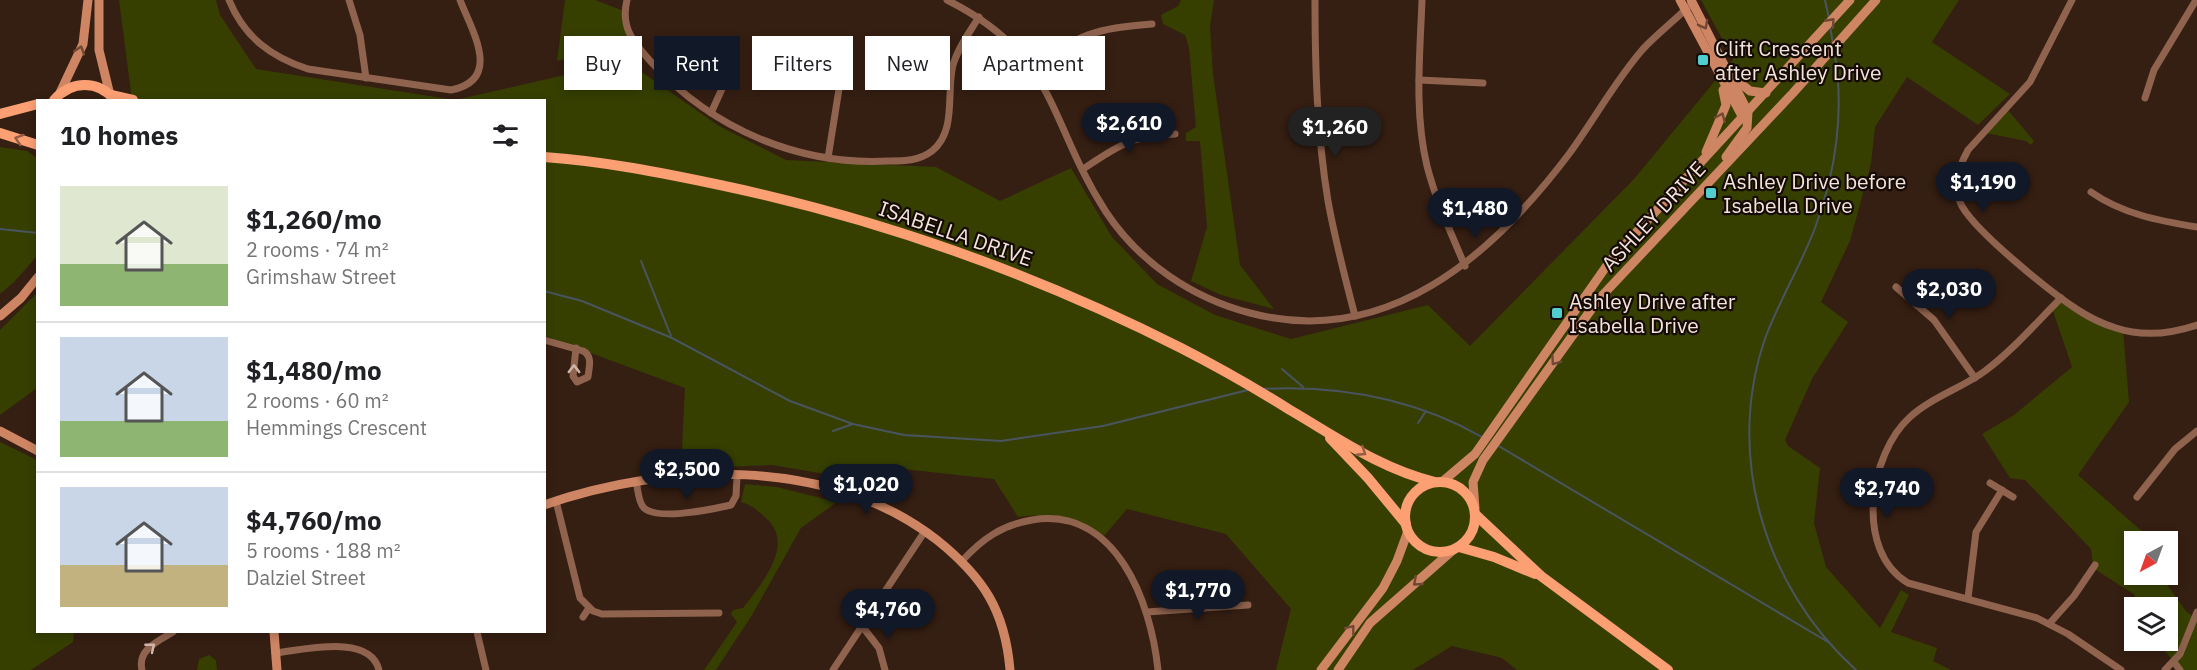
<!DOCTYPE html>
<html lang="en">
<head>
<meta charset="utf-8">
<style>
  body { margin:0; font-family:"IBM Plex Sans",sans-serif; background:#f6f6f6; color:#202124; height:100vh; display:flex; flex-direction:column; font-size:22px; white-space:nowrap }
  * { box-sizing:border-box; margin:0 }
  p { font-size:20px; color:#757577 }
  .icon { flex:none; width:33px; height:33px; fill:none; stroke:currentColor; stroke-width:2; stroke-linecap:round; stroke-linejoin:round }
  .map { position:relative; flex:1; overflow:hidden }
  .drawer { position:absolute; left:36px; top:99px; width:510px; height:534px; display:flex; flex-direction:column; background:#fff; border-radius:0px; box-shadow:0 3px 9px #0003 }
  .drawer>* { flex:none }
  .top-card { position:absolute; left:564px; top:36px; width:570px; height:54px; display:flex; gap:12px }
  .needle { width:39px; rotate:221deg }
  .buttons { position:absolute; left:2124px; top:531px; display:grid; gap:12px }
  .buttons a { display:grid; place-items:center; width:54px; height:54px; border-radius:0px; background:#fff; box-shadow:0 3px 9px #0003; font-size:30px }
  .price { position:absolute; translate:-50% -51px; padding:0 14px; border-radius:21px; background:#111827; color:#fff; font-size:20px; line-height:39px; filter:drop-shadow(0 2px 3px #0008) }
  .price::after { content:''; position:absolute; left:50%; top:36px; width:18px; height:14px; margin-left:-9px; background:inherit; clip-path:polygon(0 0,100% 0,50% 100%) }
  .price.current { background:#222; color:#fff }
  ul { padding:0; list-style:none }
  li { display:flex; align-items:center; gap:18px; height:150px; padding:0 24px }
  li+li { border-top:2px solid #e0e0e0 }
  li span { display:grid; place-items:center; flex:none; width:168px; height:120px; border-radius:0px; color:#555 }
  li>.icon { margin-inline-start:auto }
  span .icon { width:72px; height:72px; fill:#fffc; stroke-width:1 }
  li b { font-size:26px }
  h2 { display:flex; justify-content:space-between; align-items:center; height:72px; padding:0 24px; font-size:26px }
  .tag { padding:0 21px; border-radius:0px; background:#fff; box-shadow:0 3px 9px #0003; font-size:21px; line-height:54px }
  .tag.current { background:#111827; color:#fff }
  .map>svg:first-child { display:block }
  .green { fill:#363f00 }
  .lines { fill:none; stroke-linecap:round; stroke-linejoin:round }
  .stream { stroke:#4a5460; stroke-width:2 }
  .street { stroke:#8f634e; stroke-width:7 }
  .secondary { stroke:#cd8563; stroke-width:9 }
  .primary { stroke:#fc9f73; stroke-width:10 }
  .oneway { stroke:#714834 }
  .oneway2 { stroke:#945c42 }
  .oneway3 { stroke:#d0b6aa }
  .poi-dot { fill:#52cdcd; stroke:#150b06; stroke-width:2 }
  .labels { text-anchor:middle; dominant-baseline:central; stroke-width:4.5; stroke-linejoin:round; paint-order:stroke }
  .poi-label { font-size:21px; fill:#f3e3db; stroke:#150b06; text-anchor:start }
  .street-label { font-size:21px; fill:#f3e3db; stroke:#150b06 }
</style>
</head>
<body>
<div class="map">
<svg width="2197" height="670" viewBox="0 0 2197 670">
  <rect width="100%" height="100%" fill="#351e12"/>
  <!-- green -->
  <g class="green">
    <path d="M119,0H216L220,15L256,69L455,100L626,61L719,126L786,160L936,167L1000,201L1071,168L1112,237L1157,284L1215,315L1291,339L1428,305L1470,346L1634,179L1733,59L1701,0H1959L1932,42L2010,94L1978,125L1907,77L1875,127L1871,164L1850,241L1821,302L1848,322L1812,379L1785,440L1788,446L1820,468L1814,523L1826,567L1880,628L1901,590L1909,595L1891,632L1937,648L1933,661L1951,670H1517L1502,658L1452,646L1413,670H1276L1291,609L1226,534L1127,509L1104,536C1077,517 1050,513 1018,517L994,479L903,469L888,490L819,473L772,465L681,469L685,388L545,336L544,100H132Z"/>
    <path d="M565,0H595L624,11L629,43L557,61Z"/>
    <path d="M1181,0H1214L1210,26L1213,74L1240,265L1274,309L1221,295L1191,281L1207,227L1200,141H1186V133L1196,127L1189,48L1185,35L1163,24L1161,15L1178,6Z"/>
    <path d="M2007,109L2034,141L2031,145L2026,141L1985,133Z"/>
    <path d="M0,147L27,151L37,158L38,255L14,282L0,294Z"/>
    <path d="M37,293V388L0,415V330Z"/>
    <path d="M2061,298L2123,330L2129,402L2078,475L2153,541L2134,542V574L2160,575L2186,611L2197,620V670H2180L2157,641L2168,640V608H2134V613L2130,608L2135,595L2093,568L2091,549L2025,480L2010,478L1982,434L2014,415L2072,367L2052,308Z"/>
    <path d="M0,442L37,460L38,632H74L73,642L31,670H0Z"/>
    <path d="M745,484L777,487L837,502L801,528L752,615L716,670H704L737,622L731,614L733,610L743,608C761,584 795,546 767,519C758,511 752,505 741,502Z"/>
    <path d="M209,655L216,660L217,670H197L199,659Z"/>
  </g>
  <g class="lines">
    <!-- stream -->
    <g class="stream">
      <path d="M1825,0L1829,18"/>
      <path d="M1830,26L1833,44"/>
      <path d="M1834,50C1845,109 1836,172 1815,228C1801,265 1780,299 1766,336C1724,454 1764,587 1856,670"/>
      <path d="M0,229L38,233"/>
      <path d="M641,261L671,336"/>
      <path d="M544,291L582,301L672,338L790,401L853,424L904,435L1001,441L1103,426L1248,390"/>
      <path d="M1282,369L1303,387"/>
      <path d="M1262,389C1339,385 1415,399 1482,437"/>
      <path d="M1418,423L1426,411"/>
      <path d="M833,431L853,424"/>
      <path d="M1497,445L1828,642"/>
    </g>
    <!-- street -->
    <g class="street">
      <path d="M229,0C244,37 271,57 308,69L451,90C503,80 472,31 460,0"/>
      <path d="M349,0L360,35L366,78"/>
      <path d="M627,0C620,28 634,43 652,63C713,129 799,166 889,161C904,161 919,161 932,151C957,131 946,93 953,65C958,48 969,33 979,17"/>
      <path d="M947,0C1059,56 1047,121 1106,212C1139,262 1192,298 1250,313C1387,349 1492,256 1569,154C1594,120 1615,81 1643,49C1657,34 1674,21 1688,7"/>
      <path d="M1315,0C1315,67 1317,134 1328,201C1335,240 1345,278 1355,316"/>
      <path d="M1422,0C1420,55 1414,112 1427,166C1436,201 1451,233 1465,266"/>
      <path d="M2072,0L2030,82L1968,150C1959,166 1954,183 1960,202C1970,228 2053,294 2078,310C2090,318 2103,324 2116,328C2143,337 2170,334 2197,325"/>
      <path d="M1033,69C1079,33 1095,29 1152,24"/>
      <path d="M1419,80L1483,83"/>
      <path d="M2145,98L2154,70L2196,0"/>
      <path d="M711,113L736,58"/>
      <path d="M828,158L839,89"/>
      <path d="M1083,169C1119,145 1131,136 1175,134"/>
      <path d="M2091,192C2122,214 2160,221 2197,227"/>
      <path d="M1896,287L1934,320L1975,378"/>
      <path d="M2061,298C2036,323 2013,350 1985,371C1962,388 1932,397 1910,417C1869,454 1854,551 1908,583L2037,618L2068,634L2121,670"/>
      <path d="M544,340L583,351C593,356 589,367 588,377L577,382L573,376L576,348"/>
      <path d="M636,481C638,489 638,502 644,508C658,521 713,509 731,505L736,496L737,476"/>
      <path d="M1990,483L2013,497"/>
      <path d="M2137,497L2175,449L2197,431"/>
      <path d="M556,501L580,598L593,611L602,614L719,613"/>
      <path d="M962,561C982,539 1002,525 1032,520C1116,506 1151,602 1158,670"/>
      <path d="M1968,598L1976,532L2002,490"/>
      <path d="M1147,612L1248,605"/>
      <path d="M583,617L589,608"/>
      <path d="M2049,624L2074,596L2095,565"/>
      <path d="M862,626L879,648L885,670"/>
      <path d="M477,632L486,670"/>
      <path d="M275,653C304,650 370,633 379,670"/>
      <path d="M2174,662L2180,670"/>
      <path d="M142,670C137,650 158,641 173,632"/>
      <path d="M833,670L925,531"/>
      <path d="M2165,670L2180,654L2197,612"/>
    </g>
    <!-- secondary -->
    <g class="secondary">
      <path d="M99,0V50L110,95"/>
      <path d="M1680,0L1743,118"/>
      <path d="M1691,0L1748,112L1747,128L1726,157"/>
      <path d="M1734,78L1750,91L1766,93"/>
      <path d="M59,95L83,44L88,0"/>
      <path d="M1706,152L1726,105L1723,90"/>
      <path d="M0,316L21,298L38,277"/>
      <path d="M0,431L38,451"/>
      <path d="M1442,482L1475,454L1610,261L1850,0"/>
      <path d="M544,505C667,462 829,456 937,540C983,577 1005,610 1010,670"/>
      <path d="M1475,508L1473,482L1483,460L1598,300L1793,93L1876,0"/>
      <path d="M274,632L277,670"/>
      <path d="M1321,670L1383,588L1397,561L1408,531"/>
      <path d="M1338,670L1370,623L1453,550"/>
    </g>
    <!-- primary -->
    <g class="primary">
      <path d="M111,95L133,100"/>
      <path d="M54,100C72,80 98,80 115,100"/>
      <path d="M0,114L38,104"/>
      <path d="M0,133L38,145"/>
      <path d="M544,157C603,161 663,173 720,185C881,219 1035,274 1181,348C1218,367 1255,388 1290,410C1338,438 1381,469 1435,482"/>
      <path d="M1330,438L1368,478L1406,524"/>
      <circle cx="1440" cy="517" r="35"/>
      <path d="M1476,515L1541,576L1668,670"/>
      <path d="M1459,547L1494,557L1535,574"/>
    </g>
  </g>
  <!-- one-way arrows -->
  <defs><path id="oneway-chevron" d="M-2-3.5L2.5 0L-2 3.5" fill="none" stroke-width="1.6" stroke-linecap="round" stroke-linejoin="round" transform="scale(1.5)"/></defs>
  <g class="oneway">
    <use href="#oneway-chevron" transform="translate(1831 22) rotate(-48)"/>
    <use href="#oneway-chevron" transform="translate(1704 25) rotate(62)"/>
    <use href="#oneway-chevron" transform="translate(80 50) rotate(-72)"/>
    <use href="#oneway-chevron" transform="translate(1721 117) rotate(-67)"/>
    <use href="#oneway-chevron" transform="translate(1555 361) rotate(125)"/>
    <use href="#oneway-chevron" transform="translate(1417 582) rotate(139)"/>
    <use href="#oneway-chevron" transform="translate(1351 629) rotate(-52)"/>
  </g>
  <g class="oneway2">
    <use href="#oneway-chevron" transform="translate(19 139) rotate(-162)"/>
    <use href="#oneway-chevron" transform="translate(1362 452) rotate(33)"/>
  </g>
  <g class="oneway3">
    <use href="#oneway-chevron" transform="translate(574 369) rotate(-90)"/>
    <use href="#oneway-chevron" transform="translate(151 647) rotate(-39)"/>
  </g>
  <!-- markers -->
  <g class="poi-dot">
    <rect x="1697" y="54" width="12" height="12" rx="3"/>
    <rect x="1705" y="187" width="12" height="12" rx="3"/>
    <rect x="1551" y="307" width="12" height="12" rx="3"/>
  </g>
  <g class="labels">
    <!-- poi labels -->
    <g class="poi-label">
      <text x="1715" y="48">Clift Crescent<tspan x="1715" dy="24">after Ashley Drive</tspan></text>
      <text x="1723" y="181">Ashley Drive before<tspan x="1723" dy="24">Isabella Drive</tspan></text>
      <text x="1569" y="301">Ashley Drive after<tspan x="1569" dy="24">Isabella Drive</tspan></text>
    </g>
    <!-- street labels -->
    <g class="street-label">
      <text transform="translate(1653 216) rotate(-47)">ASHLEY DRIVE</text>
      <text transform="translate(956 233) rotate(19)">ISABELLA DRIVE</text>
    </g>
  </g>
</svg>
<div class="buttons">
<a><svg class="needle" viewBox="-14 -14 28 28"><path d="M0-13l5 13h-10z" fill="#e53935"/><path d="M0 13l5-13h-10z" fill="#757577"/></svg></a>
<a><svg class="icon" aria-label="layers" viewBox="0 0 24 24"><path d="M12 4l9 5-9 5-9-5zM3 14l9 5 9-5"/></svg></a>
</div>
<b class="price" style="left:1129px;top:154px">$2,610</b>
<b class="price current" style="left:1335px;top:158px">$1,260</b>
<b class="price" style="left:1983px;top:213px">$1,190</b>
<b class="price" style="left:1475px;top:239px">$1,480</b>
<b class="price" style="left:1949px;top:320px">$2,030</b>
<b class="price" style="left:687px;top:500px">$2,500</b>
<b class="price" style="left:866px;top:515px">$1,020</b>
<b class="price" style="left:1887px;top:519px">$2,740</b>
<b class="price" style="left:1198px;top:621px">$1,770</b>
<b class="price" style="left:888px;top:640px">$4,760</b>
<div class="top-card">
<a class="tag">Buy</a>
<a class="tag current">Rent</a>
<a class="tag">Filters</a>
<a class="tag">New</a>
<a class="tag">Apartment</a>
</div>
<section class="drawer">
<h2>10 homes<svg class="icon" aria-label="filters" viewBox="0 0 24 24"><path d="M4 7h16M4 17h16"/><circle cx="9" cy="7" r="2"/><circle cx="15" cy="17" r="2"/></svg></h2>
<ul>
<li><span style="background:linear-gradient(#dfe7d0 65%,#8fb573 0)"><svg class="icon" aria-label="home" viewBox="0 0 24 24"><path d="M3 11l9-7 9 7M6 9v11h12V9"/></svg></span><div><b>$1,260/mo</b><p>2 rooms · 74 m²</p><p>Grimshaw Street</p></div></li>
<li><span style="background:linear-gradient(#c9d6e8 70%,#8fb573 0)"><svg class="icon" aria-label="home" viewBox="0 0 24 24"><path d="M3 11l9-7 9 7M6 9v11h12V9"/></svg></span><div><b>$1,480/mo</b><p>2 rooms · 60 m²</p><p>Hemmings Crescent</p></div></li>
<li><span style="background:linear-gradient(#c9d6e8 65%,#c2b280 0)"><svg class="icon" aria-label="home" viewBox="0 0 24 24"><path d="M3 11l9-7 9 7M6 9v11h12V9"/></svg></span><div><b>$4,760/mo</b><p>5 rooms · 188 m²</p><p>Dalziel Street</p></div></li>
</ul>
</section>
</div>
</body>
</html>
